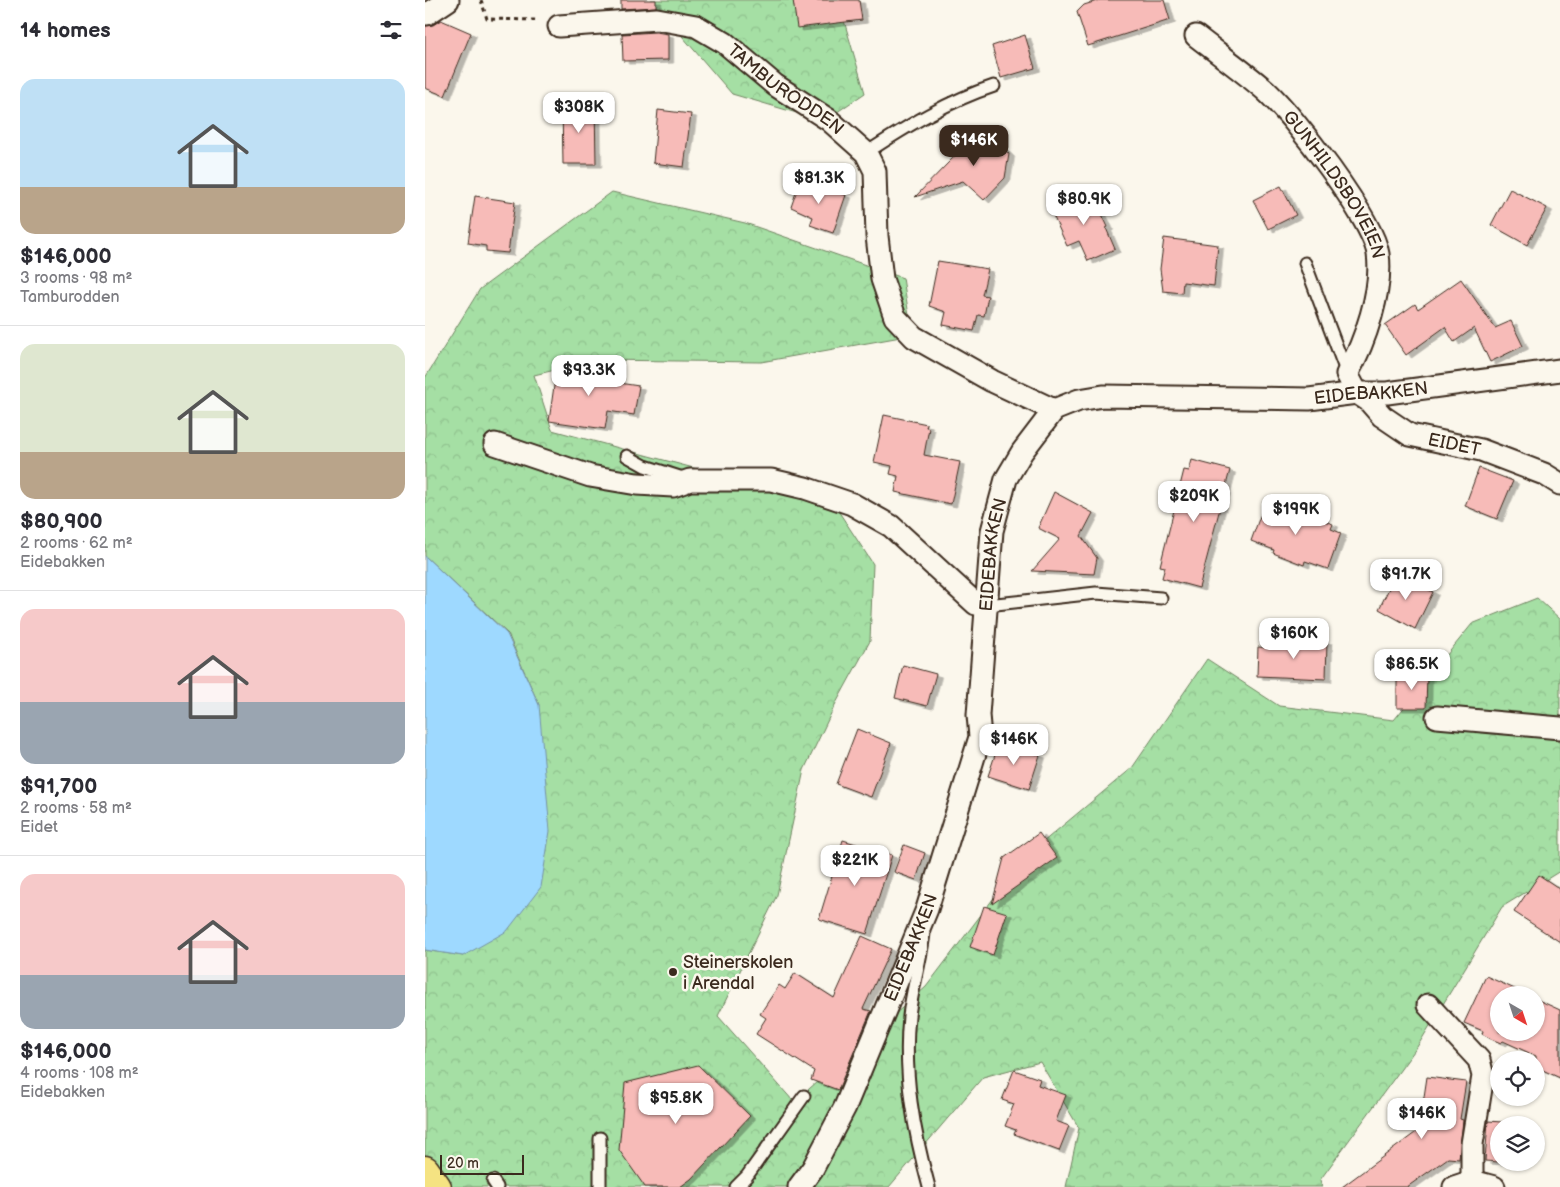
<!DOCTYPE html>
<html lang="en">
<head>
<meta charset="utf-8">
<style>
  body { margin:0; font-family:"Balsamiq Sans",sans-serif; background:#f2f2f3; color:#2b2b33; height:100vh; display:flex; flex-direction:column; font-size:19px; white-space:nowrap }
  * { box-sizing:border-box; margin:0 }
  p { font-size:16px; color:#7c7c81 }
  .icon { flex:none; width:28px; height:28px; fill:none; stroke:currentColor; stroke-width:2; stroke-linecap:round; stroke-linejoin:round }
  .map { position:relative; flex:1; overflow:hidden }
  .sheet { display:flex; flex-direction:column; background:#fff; width:425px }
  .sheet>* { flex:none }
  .needle { width:32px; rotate:141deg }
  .fabs { position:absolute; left:1065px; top:986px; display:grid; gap:10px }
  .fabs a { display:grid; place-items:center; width:55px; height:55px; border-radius:50%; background:#fff; box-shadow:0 1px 4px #0004; font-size:25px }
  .scale { position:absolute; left:15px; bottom:12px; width:84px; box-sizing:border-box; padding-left:5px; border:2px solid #3b2a1e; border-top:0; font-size:14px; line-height:18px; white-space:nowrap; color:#3b2a1e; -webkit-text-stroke:4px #fbf7ec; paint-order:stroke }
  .price { position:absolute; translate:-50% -42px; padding:0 11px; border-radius:10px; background:#fff; color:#222; font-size:16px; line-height:32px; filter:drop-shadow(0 1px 2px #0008) }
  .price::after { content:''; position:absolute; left:50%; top:30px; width:15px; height:11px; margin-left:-8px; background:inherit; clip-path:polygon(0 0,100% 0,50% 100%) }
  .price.current { background:#3b2a1e; color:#fff }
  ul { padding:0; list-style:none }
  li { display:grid; align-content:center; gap:10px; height:265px; padding:0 20px }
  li+li { border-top:1px solid #e1e1e2 }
  li span { display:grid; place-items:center; height:155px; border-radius:15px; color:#555 }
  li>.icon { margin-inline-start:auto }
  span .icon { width:90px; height:90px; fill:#fffc; stroke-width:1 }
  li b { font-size:21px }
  h2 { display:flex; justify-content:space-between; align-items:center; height:60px; padding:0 20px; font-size:21px }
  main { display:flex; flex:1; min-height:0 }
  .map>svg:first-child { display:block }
  .forest { fill:url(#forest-crowns); stroke:#708461 }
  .water { fill:#9ed9ff; stroke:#7693a5 }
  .building { fill:#f7bbb8; stroke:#3b2a1e; filter:url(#shadow) }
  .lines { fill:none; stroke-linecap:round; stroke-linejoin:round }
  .service-casing { stroke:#3b2a1e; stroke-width:15 }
  .minor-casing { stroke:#3b2a1e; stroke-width:25 }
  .primary-casing { stroke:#3b2a1e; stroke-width:31 }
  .path { stroke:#3b2a1e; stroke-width:3; stroke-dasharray:4 4; stroke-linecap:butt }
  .service { stroke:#fbf7ec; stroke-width:11 }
  .minor { stroke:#fbf7ec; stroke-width:21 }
  .primary { stroke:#f5e382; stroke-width:28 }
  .poi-dot { fill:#3b2a1e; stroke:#fbf7ec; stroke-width:2 }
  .labels { text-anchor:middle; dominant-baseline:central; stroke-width:5; stroke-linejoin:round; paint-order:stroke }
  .street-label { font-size:18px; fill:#3b2a1e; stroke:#fbf7ec }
  .poi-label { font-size:18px; fill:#3b2a1e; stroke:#fbf7ec; text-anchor:start }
</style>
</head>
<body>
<main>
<section class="sheet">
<h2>14 homes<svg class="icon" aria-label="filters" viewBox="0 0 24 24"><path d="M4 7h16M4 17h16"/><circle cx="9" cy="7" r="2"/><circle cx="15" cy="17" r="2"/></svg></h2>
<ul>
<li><span style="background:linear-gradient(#bfe0f5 70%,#b9a48a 0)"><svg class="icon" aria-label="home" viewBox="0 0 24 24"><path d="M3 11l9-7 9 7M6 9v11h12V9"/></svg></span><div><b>$146,000</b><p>3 rooms · 98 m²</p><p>Tamburodden</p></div></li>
<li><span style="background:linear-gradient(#dfe7d0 70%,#b9a48a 0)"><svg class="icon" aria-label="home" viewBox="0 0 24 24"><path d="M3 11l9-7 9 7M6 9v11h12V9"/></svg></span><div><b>$80,900</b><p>2 rooms · 62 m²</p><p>Eidebakken</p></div></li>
<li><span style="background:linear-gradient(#f6c9c9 60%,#9aa5b1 0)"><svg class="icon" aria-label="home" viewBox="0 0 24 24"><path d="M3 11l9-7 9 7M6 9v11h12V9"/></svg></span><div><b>$91,700</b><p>2 rooms · 58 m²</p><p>Eidet</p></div></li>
<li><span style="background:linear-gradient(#f6c9c9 65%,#9aa5b1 0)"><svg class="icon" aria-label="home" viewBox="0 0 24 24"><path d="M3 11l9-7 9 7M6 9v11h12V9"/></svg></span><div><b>$146,000</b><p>4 rooms · 108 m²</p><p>Eidebakken</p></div></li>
</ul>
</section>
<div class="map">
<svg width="1135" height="1187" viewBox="0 0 1135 1187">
  <defs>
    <pattern id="forest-crowns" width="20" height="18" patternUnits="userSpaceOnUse" patternTransform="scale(1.25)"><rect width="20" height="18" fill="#a5dfa4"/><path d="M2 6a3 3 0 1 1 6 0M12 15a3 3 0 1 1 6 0" fill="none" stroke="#8fc08d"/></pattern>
    <filter id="shadow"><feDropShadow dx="5.5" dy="3" stdDeviation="0" flood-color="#0004"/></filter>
  </defs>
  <rect width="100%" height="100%" fill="#fbf7ec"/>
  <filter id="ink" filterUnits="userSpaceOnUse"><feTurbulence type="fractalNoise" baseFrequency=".02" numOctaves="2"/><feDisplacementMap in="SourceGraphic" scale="10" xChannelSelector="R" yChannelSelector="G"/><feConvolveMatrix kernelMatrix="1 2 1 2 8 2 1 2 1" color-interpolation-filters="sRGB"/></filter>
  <g filter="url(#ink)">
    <!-- forest -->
    <g class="forest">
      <path d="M226,0H413L440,93L399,121L307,94Z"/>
      <path d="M187,192L320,223L478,278L487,335L336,362L172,360L109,375L127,430L410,506L448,564L445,641L410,705L379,770L352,895L293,1016L369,1102L501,987L600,857L707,768L782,659L854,706L969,720L1047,624L1112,598L1135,619V871L1077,907L992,1047L895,1180L897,1187H641L654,1128L615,1062L558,1077L464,1187H0V950L38,956L114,705L83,634L0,556V378L55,289Z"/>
    </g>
    <!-- water -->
    <path class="water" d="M0,556L82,634L114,705L125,831L116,887L82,931L38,956L0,950Z"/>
    <!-- building -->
    <g class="building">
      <path d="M196,0H231V7L196,9Z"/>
      <path d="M368,0H434L437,20L372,28Z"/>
      <path d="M675,0H739L745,20L663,46L652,12L659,5Z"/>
      <path d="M16,20L46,33L20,96L0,88V26L8,25Z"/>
      <path d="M231,32L243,34V60L198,61L197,34Z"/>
      <path d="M600,35L610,68L576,78L567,46Z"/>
      <path d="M137,103H170L171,164H138Z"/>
      <path d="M233,110L266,114L259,167L228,163Z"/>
      <path d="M557,128L584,154L580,178L559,200L538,181L490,197Z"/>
      <path d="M375,181L421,195L408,233L385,225L388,217L366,207Z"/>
      <path d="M856,186L871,215L843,229L828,200Z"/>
      <path d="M1085,189L1122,208L1102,245L1066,225Z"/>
      <path d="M666,191L683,227L681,228L690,249L663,261L654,241L642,246L626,211Z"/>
      <path d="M50,196L90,202L83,253L61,251V246L43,243Z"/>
      <path d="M739,238L793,245L789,286L758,282L757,293L738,291L735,269Z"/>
      <path d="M513,261L563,269L557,295L563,296L559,316L553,315L549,331L518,325L521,312L504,306Z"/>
      <path d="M1036,279L1070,328L1086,321L1098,346L1065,362L1049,328L1029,342L1020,327L981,355L960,325L990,304L993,309Z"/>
      <path d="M132,365L189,373L187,382L214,386L209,415L183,411L180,429L124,421Z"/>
      <path d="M459,415L502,424L501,427L504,428L499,455L535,462L526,504L470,492L473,476L465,474L467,466L449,462Z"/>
      <path d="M767,460L805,470L774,588L737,578L740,567L735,566L759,470L764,471Z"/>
      <path d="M1054,468L1088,481L1072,519L1040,506Z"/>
      <path d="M629,492L668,513L656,536L672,558L669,574L607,571L635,539L613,528Z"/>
      <path d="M851,504L908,524L906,529L916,533L903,569L880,561L879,565L848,553L849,550L826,541L839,505L849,509Z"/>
      <path d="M971,574L1008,592L990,629L954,609Z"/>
      <path d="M861,638L902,641L901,679L832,676L833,647L848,648V642L861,643Z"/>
      <path d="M478,665L511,674L502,706L470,698Z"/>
      <path d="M1002,674L1001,708H972V675Z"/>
      <path d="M432,729L466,743L446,797L411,784Z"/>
      <path d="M574,743L615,755L604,789L563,776Z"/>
      <path d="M614,833L632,858L567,904L579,858Z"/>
      <path d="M418,840L467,855L442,934L394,919Z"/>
      <path d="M479,845L500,853L491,880L469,872Z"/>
      <path d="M1114,875L1135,889V942L1089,912Z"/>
      <path d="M559,906L582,913L568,955L545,947Z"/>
      <path d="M437,936L466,949L438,1009L446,1011L413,1090L386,1080L389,1071L331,1034L341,1018L335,1014L354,985L360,989L370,973L409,998Z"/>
      <path d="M1061,976L1103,995H1074V1032H1111V999L1135,1010V1078L1111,1067V1056L1078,1041L1076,1043L1066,1039L1057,1034L1058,1031L1039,1023Z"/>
      <path d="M273,1065L325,1116L266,1179L255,1187H220L194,1150L200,1083Z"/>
      <path d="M589,1070L615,1079L613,1085L641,1095L631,1121L644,1126L634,1151L589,1134L591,1130L580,1126L589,1104L577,1100Z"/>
      <path d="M1002,1077L1041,1082L1035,1119L1038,1120L1034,1159L1023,1158L982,1187H917L994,1130Z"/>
      <path d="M1063,1121L1104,1124L1074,1125V1162L1060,1161Z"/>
    </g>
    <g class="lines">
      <!-- service casing -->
      <g class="service-casing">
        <g id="service">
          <path d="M441,153C482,126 523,101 569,86"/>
          <path d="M880,263L922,374"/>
          <path d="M202,456L220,466L261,479"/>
          <path d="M562,605L671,593L736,598"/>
          <path d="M499,933C496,961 487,989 484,1016C478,1074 489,1132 504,1187"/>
          <path d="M175,1138V1187"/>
          <path d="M68,1181L72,1187"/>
          <path d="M311,1187L322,1176L379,1096"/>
        </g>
      </g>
      <!-- minor casing -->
      <g class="minor-casing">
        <g id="minor">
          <path d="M2,14L23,0"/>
          <path id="s1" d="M134,26L232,19L271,26L300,43L350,85L404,120L441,153L450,171L452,236L457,279L470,317L489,337L567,381L629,410"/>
          <path id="s2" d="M771,36C794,54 818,71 840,90C868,115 948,219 953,254C958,290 940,342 922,374L932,393L944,401L957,416L985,435L1056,450L1119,474L1135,484"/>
          <path d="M70,444L165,476L212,484L248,486L265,480H346L380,488L427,504L466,526L551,604L562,605"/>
          <path d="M1012,717L1135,728"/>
          <path d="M1003,1005L1054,1060L1058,1076L1047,1144V1181"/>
          <path id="s3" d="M374,1187L388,1168L420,1107L502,909L555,737L553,715L567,531L581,479L597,452L629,410L654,400L678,396L884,399L932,393H962L1135,370"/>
          <path d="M1029,1187L1047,1181L1069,1187"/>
        </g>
      </g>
      <!-- primary casing -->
      <g class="primary-casing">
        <path id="primary" d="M0,1170L12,1187"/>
      </g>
      <!-- path -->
      <path class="path" d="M56,0L62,19L112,20"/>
      <!-- service -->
      <use href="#service" class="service"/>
      <!-- minor -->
      <use href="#minor" class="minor"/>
      <!-- primary -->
      <use href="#primary" class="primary"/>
    </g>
  </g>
  <!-- markers -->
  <circle class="poi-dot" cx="248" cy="972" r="5"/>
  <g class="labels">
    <!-- street labels -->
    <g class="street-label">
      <text stroke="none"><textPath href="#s1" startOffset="248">TAMBURODDEN</textPath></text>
      <text stroke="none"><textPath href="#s2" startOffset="206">GUNHILDSBOVEIEN</textPath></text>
      <text stroke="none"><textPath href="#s3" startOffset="1151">EIDEBAKKEN</textPath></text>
      <text stroke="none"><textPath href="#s2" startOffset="549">EIDET</textPath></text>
      <text stroke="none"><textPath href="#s3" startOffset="670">EIDEBAKKEN</textPath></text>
      <text stroke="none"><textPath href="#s3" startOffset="265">EIDEBAKKEN</textPath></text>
    </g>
    <!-- poi labels -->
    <g class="poi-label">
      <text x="258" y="962">Steinerskolen<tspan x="258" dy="21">i Arendal</tspan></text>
    </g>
  </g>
</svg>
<div class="fabs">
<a><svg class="needle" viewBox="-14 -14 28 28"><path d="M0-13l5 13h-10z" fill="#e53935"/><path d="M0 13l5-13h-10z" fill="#7c7c81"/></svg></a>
<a><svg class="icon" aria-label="locate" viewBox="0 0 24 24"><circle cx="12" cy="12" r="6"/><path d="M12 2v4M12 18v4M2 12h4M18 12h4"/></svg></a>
<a><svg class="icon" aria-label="layers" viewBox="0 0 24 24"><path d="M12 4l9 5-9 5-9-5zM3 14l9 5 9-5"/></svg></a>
</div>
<div class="scale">20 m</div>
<b class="price" style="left:154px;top:134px">$308K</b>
<b class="price current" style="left:549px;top:167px">$146K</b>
<b class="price" style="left:394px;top:205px">$81.3K</b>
<b class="price" style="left:659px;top:226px">$80.9K</b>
<b class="price" style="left:164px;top:397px">$93.3K</b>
<b class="price" style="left:769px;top:523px">$209K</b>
<b class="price" style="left:871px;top:536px">$199K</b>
<b class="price" style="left:981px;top:601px">$91.7K</b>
<b class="price" style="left:869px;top:660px">$160K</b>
<b class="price" style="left:987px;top:691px">$86.5K</b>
<b class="price" style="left:589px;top:766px">$146K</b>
<b class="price" style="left:430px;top:887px">$221K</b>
<b class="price" style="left:251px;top:1125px">$95.8K</b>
<b class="price" style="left:997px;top:1140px">$146K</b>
</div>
</main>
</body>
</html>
